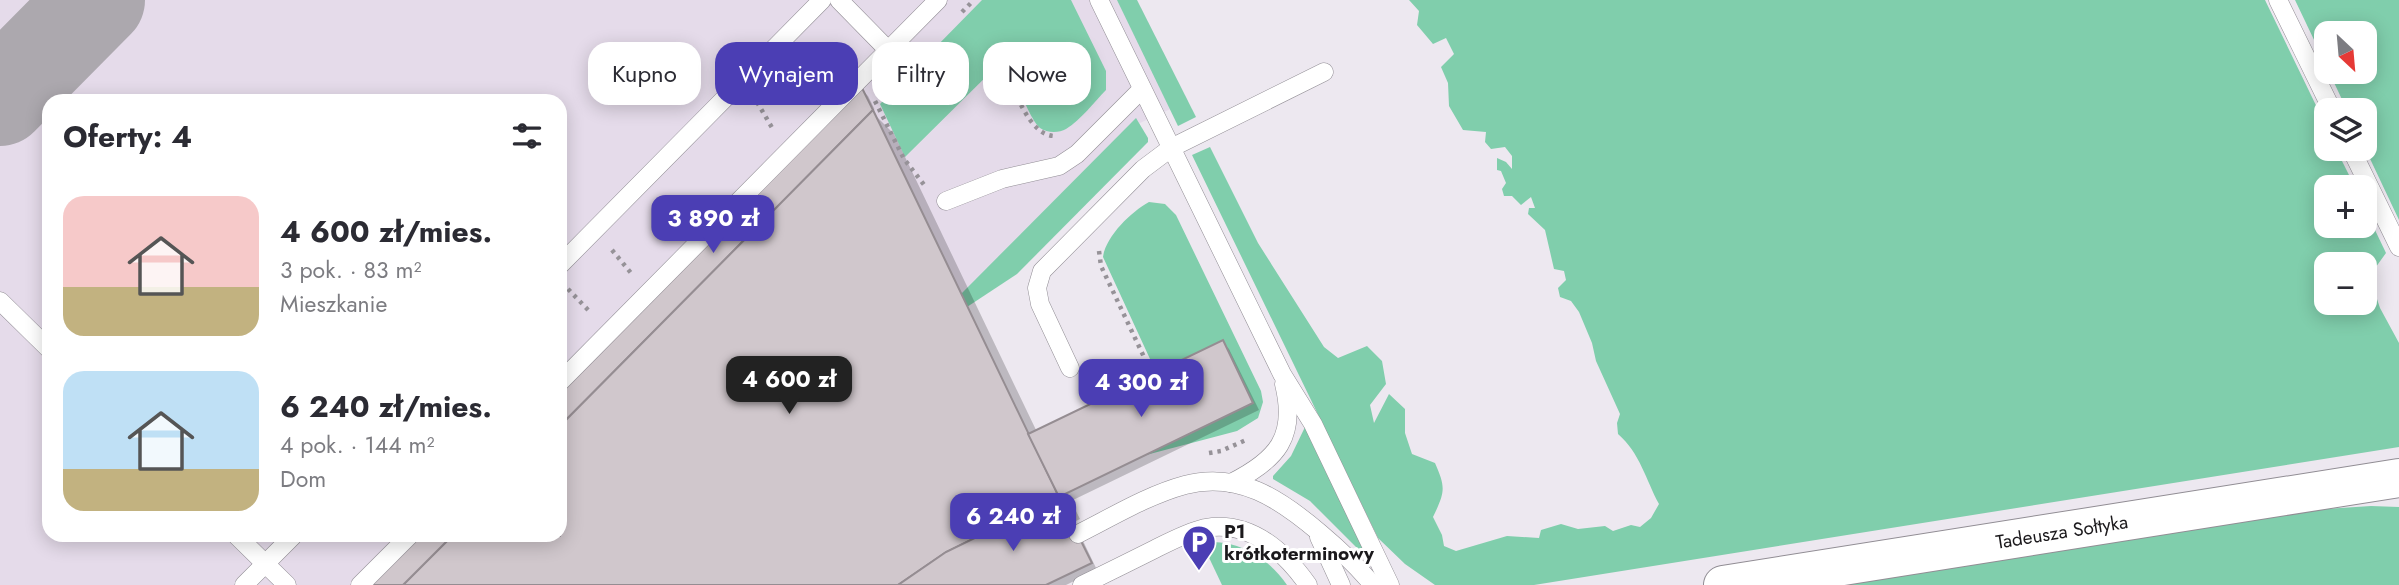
<!DOCTYPE html>
<html lang="pl">
<head>
<meta charset="utf-8">
<style>
  body { margin:0; font-family:Jost,sans-serif; background:#f2f2f3; color:#2b2b33; height:100vh; display:flex; flex-direction:column; font-size:26px; white-space:nowrap }
  * { box-sizing:border-box; margin:0 }
  p { font-size:23px; color:#7c7c81 }
  .icon { flex:none; width:38px; height:38px; fill:none; stroke:currentColor; stroke-width:2; stroke-linecap:round; stroke-linejoin:round }
  .map { position:relative; flex:1; overflow:hidden }
  .panel { position:absolute; left:42px; top:94px; width:525px; height:448px; display:flex; flex-direction:column; background:#fff; border-radius:21px; box-shadow:0 4px 18px #0003 }
  .panel>* { flex:none }
  .banner { position:absolute; left:588px; top:42px; width:665px; height:63px; display:flex; gap:14px }
  .needle { width:46px; rotate:154deg }
  .tools { position:absolute; left:2314px; top:21px; display:grid; gap:14px }
  .tools a { display:grid; place-items:center; width:63px; height:63px; border-radius:14px; background:#fff; box-shadow:0 4px 18px #0003; font-size:35px }
  .price { position:absolute; translate:-50% -60px; padding:0 16px; border-radius:14px; background:#4b3eb4; color:#fff; font-size:23px; line-height:46px; filter:drop-shadow(0 2px 4px #0008) }
  .price::after { content:''; position:absolute; left:50%; top:42px; width:21px; height:16px; margin-left:-10px; background:inherit; clip-path:polygon(0 0,100% 0,50% 100%) }
  .price.active { background:#222; color:#fff }
  ul { padding:0; list-style:none }
  li { display:flex; align-items:center; gap:21px; height:175px; padding:0 21px }
  li span { display:grid; place-items:center; flex:none; width:196px; height:140px; border-radius:21px; color:#555 }
  li>.icon { margin-inline-start:auto }
  span .icon { width:84px; height:84px; fill:#fffc; stroke-width:1 }
  li b { font-size:30px }
  h2 { display:flex; justify-content:space-between; align-items:center; height:84px; padding:0 21px; font-size:30px }
  .pill { padding:0 24px; border-radius:21px; background:#fff; box-shadow:0 4px 18px #0003; font-size:24px; line-height:63px }
  .pill.active { background:#4b3eb4; color:#fff }
  .map>svg:first-child { display:block }
  .built { fill:#e5dbea; fill-rule:evenodd }
  .green { fill:#80ceac; fill-rule:evenodd }
  .shadow { fill:#0003 }
  .lines { fill:none; stroke-linecap:round; stroke-linejoin:round }
  .taxiway { stroke:#aca8ae; stroke-width:96 }
  .building { fill:#d0c7cc; stroke:#958d92; stroke-width:2 }
  .lane-casing { stroke:#918d94; stroke-width:19 }
  .secondary-casing { stroke:#918d94; stroke-width:40 }
  .path { stroke:#969298; stroke-width:4.5; stroke-dasharray:3.5 5; stroke-linecap:butt }
  .lane { stroke:#fff; stroke-width:18 }
  .secondary { stroke:#fff; stroke-width:38 }
  .labels { text-anchor:middle; dominant-baseline:central; stroke-width:6; stroke-linejoin:round; paint-order:stroke }
  .poi-label { font-size:19px; font-weight:bold; fill:#1b191c; stroke:#fff; text-anchor:start }
  .street-label { font-size:19px; fill:#1b191c; stroke:#fff }
</style>
</head>
<body>
<div class="map">
<svg width="2399" height="585" viewBox="0 0 2399 585">
  <rect width="100%" height="100%" fill="#ede8f0"/>
  <!-- built -->
  <path class="built" d="M0,0H1137L1188,101L1140,123L964,301L1059,497L946,552L898,585H0ZM49,102H560V536H49Z"/>
  <!-- green -->
  <g class="green">
    <path d="M982,0H1071L1106,71V90C1094,102 1081,120 1066,129C1059,133 1047,133 1040,128C1028,117 1014,74 1005,58L905,157L880,104Z"/>
    <path d="M1117,0H1137L1196,117L1178,126Z"/>
    <path d="M1409,0H2265L2326,126V149H2336L2355,187H2326V226H2364V207L2386,253L2373,271L2372,284L2380,308L2399,343V447L1534,585H1435L1405,564L1378,538L1192,155L1210,147L1258,243L1324,347L1338,358L1367,346L1382,361L1386,384L1370,405L1374,423L1389,394L1405,409V433L1412,454L1435,463C1446,488 1445,492 1433,517L1442,535L1444,546L1456,551L1507,536L1539,538L1541,530L1561,524L1578,529L1605,526L1613,531L1631,525L1640,527L1651,518L1659,504C1646,480 1640,453 1618,434L1617,423L1620,414L1596,361L1592,343L1579,312L1571,301L1560,297L1558,288L1566,280L1564,271L1554,269L1545,230L1528,214L1529,208H1535L1531,197L1521,205L1512,196H1504L1502,189L1506,183L1501,171L1497,170V158L1506,162L1512,169V156L1505,147L1491,149L1485,142L1486,132L1463,130L1449,106L1448,83L1441,67L1454,54L1446,38L1433,44L1417,25L1419,11ZM2326,264H2364V303H2326Z"/>
    <path d="M2295,0H2399V220L2364,146V110H2347L2329,72H2364V33H2326V65Z"/>
    <path d="M1136,118L1148,138V142L1017,274L967,307L961,294Z"/>
    <path d="M1149,202L1165,204L1176,215L1261,391L1263,402L1258,418L1237,431L1146,455L1253,403L1223,340L1156,372L1103,257C1106,236 1131,212 1149,202Z"/>
    <path d="M1305,427L1365,552L1363,554L1310,501L1273,479V476L1291,456Z"/>
    <path d="M2371,506L2399,507V585H1844L2325,509Z"/>
    <path d="M1212,542C1243,542 1270,560 1287,585H1222L1203,545Z"/>
  </g>
  <!-- shadow -->
  <path class="shadow" d="M862,90L868,96L875,110L871,106V111L894,134L1037,432L1222,342L1229,349L1259,410L1071,501L1080,519L1074,522L1097,570L1066,585H371L420,536H560V395Z"/>
  <g class="lines">
    <!-- taxiway -->
    <path class="taxiway" d="M0,98L97,0"/>
  </g>
  <!-- building -->
  <g class="building">
    <path d="M862,88L873,110L560,426V392Z"/>
    <path d="M873,110L1059,497L946,552L898,585H403L452,536H560V426Z"/>
    <path d="M1223,340L1253,403L1059,497L1028,434Z"/>
    <path d="M1059,497L1092,563L1046,585H898L946,552Z"/>
    <path d="M418,536H452L403,585H369Z"/>
  </g>
  <g class="lines">
    <!-- lane casing -->
    <g class="lane-casing">
      <g id="lane">
        <path d="M839,0L888,50"/>
        <path d="M1099,0L1282,374L1313,424L1390,585"/>
        <path d="M2278,0L2332,110"/>
        <path d="M2351,149L2399,247"/>
        <path d="M946,201L1002,179L1059,166L1077,154L1142,89"/>
        <path d="M560,265L822,0"/>
        <path d="M0,301L49,349"/>
        <path d="M1070,368L1040,304L1037,288L1042,271L1143,169L1171,148L1324,72"/>
        <path d="M560,382L938,0"/>
        <path d="M1231,483C1277,460 1297,437 1284,384"/>
        <path d="M1078,534C1112,517 1148,495 1185,485C1239,471 1280,499 1320,533C1339,549 1357,566 1373,585"/>
        <path d="M237,536L287,585"/>
        <path d="M1319,537L1341,585"/>
        <path d="M244,585L293,536"/>
        <path d="M360,585L409,536"/>
        <path d="M1082,585C1107,573 1131,561 1155,549C1171,541 1188,532 1205,528C1250,520 1284,551 1308,585"/>
      </g>
    </g>
    <!-- secondary casing -->
    <g class="secondary-casing">
      <g id="secondary">
        <path id="s1" d="M1723,585L2399,478"/>
      </g>
    </g>
    <!-- path -->
    <g class="path">
      <path d="M962,12L974,0"/>
      <path d="M798,60L814,89"/>
      <path d="M1004,66C1014,87 1028,136 1055,136"/>
      <path d="M875,101L904,159L925,186"/>
      <path d="M757,102L774,131"/>
      <path d="M612,250L631,273"/>
      <path d="M1099,251L1101,266L1152,374"/>
      <path d="M568,289L591,313"/>
      <path d="M1209,453L1221,451L1246,440"/>
    </g>
    <!-- lane -->
    <use href="#lane" class="lane"/>
    <!-- secondary -->
    <use href="#secondary" class="secondary"/>
  </g>
  <!-- icons -->
  <defs>
    <g id="parking-pin" transform="scale(1.75)"><path d="M0 17L-7.5 6A9.5 9.5 0 1 1 7.5 6Z" fill="#4b3eb4" stroke="#fff"/><path d="M-3.5-5.5H1a3.5 3.5 0 0 1 0 7H-1V5.5H-3.5ZM-1-3.4V-.6H.8a1.4 1.4 0 0 0 0-2.8Z" fill="#fff"/></g>
  </defs>
  <g fill-rule="evenodd">
    <use href="#parking-pin" x="1199" y="542"/>
  </g>
  <g class="labels">
    <!-- poi labels -->
    <g class="poi-label">
      <text x="1224" y="531">P1<tspan x="1224" dy="22">krótkoterminowy</tspan></text>
    </g>
    <!-- street labels -->
    <g class="street-label">
      <text stroke="none"><textPath href="#s1" startOffset="343">Tadeusza Sołtyka</textPath></text>
    </g>
  </g>
</svg>
<div class="tools">
<a><svg class="needle" viewBox="-14 -14 28 28"><path d="M0-13l5 13h-10z" fill="#e53935"/><path d="M0 13l5-13h-10z" fill="#7c7c81"/></svg></a>
<a><svg class="icon" aria-label="layers" viewBox="0 0 24 24"><path d="M12 4l9 5-9 5-9-5zM3 14l9 5 9-5"/></svg></a>
<a>+</a>
<a>−</a>
</div>
<b class="price" style="left:713px;top:255px">3 890 zł</b>
<b class="price active" style="left:789px;top:416px">4 600 zł</b>
<b class="price" style="left:1141px;top:419px">4 300 zł</b>
<b class="price" style="left:1013px;top:553px">6 240 zł</b>
<div class="banner">
<a class="pill">Kupno</a>
<a class="pill active">Wynajem</a>
<a class="pill">Filtry</a>
<a class="pill">Nowe</a>
</div>
<section class="panel">
<h2>Oferty: 4<svg class="icon" aria-label="filters" viewBox="0 0 24 24"><path d="M4 7h16M4 17h16"/><circle cx="9" cy="7" r="2"/><circle cx="15" cy="17" r="2"/></svg></h2>
<ul>
<li><span style="background:linear-gradient(#f6c9c9 65%,#c2b280 0)"><svg class="icon" aria-label="home" viewBox="0 0 24 24"><path d="M3 11l9-7 9 7M6 9v11h12V9"/></svg></span><div><b>4 600 zł/mies.</b><p>3 pok. · 83 m²</p><p>Mieszkanie</p></div></li>
<li><span style="background:linear-gradient(#bfe0f5 70%,#c2b280 0)"><svg class="icon" aria-label="home" viewBox="0 0 24 24"><path d="M3 11l9-7 9 7M6 9v11h12V9"/></svg></span><div><b>6 240 zł/mies.</b><p>4 pok. · 144 m²</p><p>Dom</p></div></li>
</ul>
</section>
</div>
</body>
</html>
